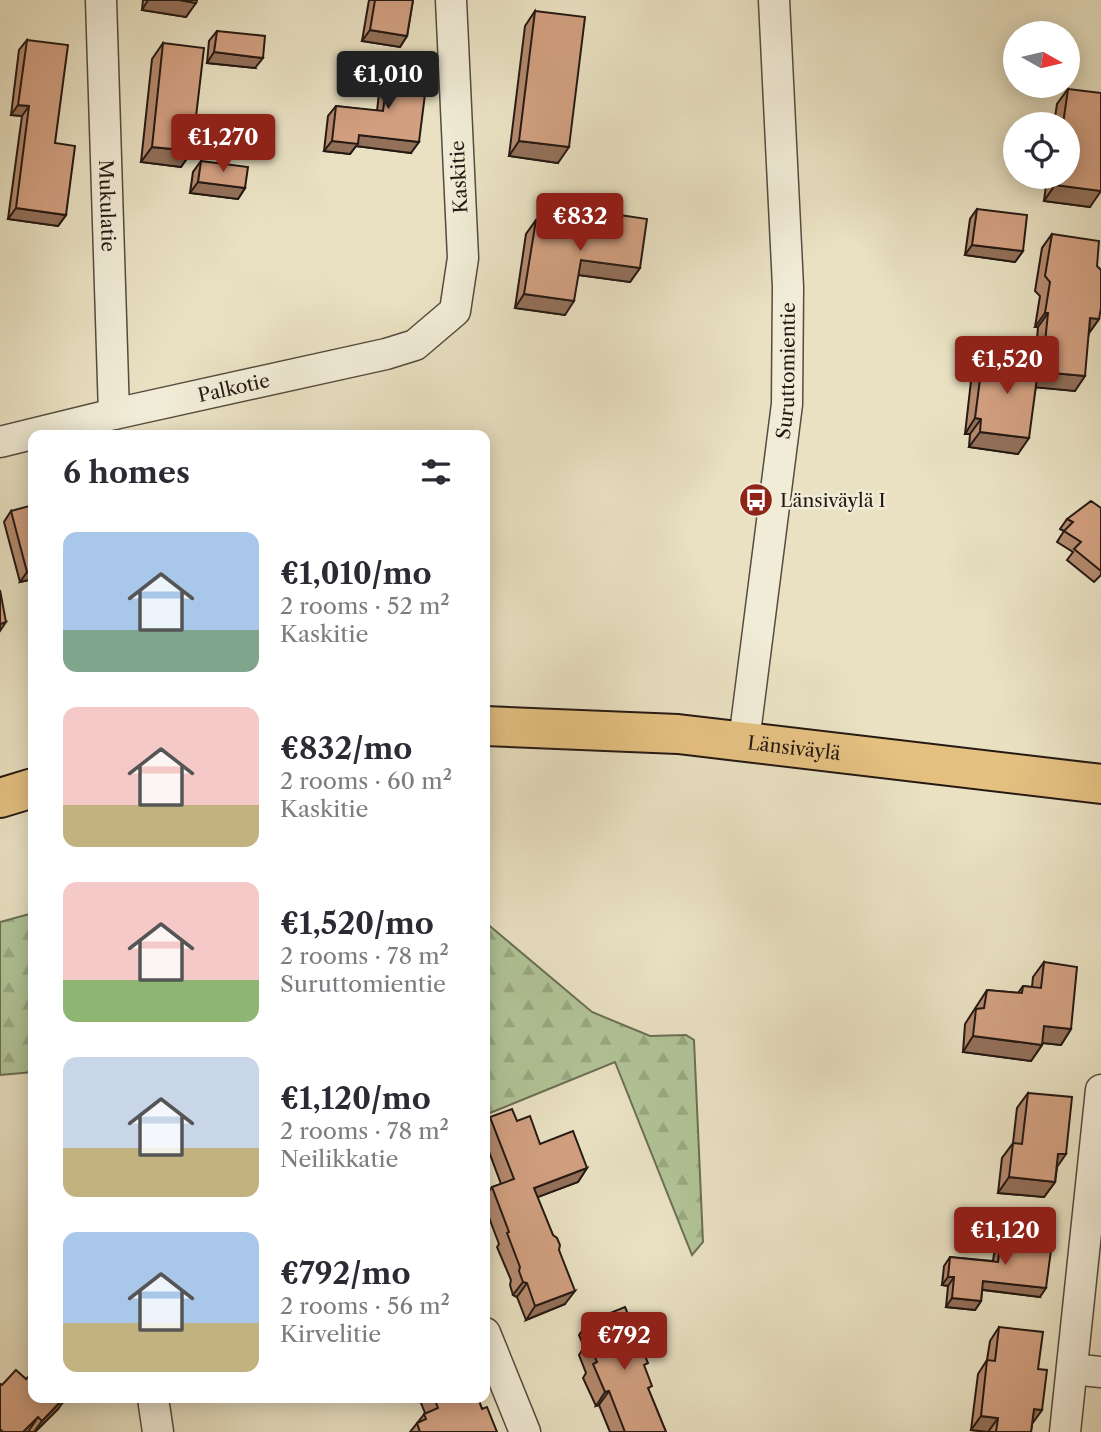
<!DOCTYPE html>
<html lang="en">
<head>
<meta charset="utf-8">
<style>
  body { margin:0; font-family:"Libre Caslon Text",serif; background:#f7f7f7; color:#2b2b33; height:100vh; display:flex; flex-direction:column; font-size:26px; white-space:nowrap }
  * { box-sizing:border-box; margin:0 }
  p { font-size:23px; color:#7c7c81 }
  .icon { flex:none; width:38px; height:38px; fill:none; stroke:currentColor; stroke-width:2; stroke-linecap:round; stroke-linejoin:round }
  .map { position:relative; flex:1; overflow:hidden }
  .sheet { position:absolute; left:28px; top:430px; width:462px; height:973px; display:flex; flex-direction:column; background:#fff; border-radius:14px; box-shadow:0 4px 18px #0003 }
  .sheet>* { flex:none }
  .needle { width:46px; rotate:98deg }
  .tools { position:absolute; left:1003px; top:21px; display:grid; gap:14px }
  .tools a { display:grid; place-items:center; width:77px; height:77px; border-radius:50%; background:#fff; box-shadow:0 4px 18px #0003; font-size:35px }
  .price { position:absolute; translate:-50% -60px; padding:0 16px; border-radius:7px; background:#8f2418; color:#fff; font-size:23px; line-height:46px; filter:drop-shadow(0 2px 4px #0008) }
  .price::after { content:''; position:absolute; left:50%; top:42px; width:21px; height:16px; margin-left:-10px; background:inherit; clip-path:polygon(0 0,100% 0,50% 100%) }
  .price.current { background:#222; color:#fff }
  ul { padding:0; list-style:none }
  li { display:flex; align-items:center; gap:21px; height:175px; padding:0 35px }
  li span { display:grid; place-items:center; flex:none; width:196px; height:140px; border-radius:14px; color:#555 }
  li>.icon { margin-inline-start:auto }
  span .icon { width:84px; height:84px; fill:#fffc; stroke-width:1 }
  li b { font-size:30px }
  h2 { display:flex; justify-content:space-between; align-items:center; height:84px; padding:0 35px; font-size:30px }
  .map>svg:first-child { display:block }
  .forest { fill:url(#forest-firs); stroke:#6b6e55; stroke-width:2 }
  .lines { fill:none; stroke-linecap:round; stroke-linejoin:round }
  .minor-casing { stroke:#564b3f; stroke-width:33 }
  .major-casing { stroke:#251913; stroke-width:42 }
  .minor { stroke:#f1ecd7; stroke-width:30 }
  .major { stroke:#e4c081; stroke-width:38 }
  .wall { fill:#b58a6f; stroke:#251913; stroke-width:2 }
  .shaded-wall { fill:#93705a; stroke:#251913; stroke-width:2 }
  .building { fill:#d2a081; stroke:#251913; stroke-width:2 }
  .labels { text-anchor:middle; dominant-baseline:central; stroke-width:5; stroke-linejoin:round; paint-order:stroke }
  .street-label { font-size:19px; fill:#251913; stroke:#f1ecd7 }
  .poi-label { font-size:19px; fill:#251913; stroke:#f1ecd7; text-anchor:start }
</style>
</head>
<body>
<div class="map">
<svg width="1101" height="1432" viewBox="0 0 1101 1432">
  <defs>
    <pattern id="forest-firs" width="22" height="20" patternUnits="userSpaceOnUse" patternTransform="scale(1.75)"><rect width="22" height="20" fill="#b1c497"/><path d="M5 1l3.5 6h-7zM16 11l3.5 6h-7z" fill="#98a881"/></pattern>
  </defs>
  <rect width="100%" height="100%" fill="#e9e1c2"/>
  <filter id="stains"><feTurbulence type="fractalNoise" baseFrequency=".00286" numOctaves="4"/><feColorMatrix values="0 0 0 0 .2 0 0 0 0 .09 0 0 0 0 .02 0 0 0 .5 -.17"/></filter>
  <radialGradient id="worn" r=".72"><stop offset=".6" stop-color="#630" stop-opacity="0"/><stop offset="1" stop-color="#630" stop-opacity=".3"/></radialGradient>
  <!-- forest -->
  <g class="forest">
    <path d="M33,913V1072L0,1075V922Z"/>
    <path d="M485,922L592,1012L650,1036L686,1035L694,1040L703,1242L692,1255L615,1062L485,1115Z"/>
  </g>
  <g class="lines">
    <!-- minor casing -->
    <g class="minor-casing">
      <g id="minor">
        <path id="s1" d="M101,0L114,414"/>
        <path id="s2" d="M0,442L114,414L386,354L415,345L455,311L463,258L451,0"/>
        <path id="s3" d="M744,741L787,404L788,287L774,0"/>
        <path d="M485,1333L525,1432"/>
        <path d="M1072,1369L1101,1372"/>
        <path d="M153,1398L158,1432"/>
        <path d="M1065,1432L1101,1090"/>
      </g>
    </g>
    <!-- major casing -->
    <g class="major-casing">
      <g id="major">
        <path id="s4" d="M485,726L678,734L1101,784"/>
        <path d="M0,798L33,788"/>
      </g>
    </g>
    <!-- minor -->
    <use href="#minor" class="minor"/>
    <!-- major -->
    <use href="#major" class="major"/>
  </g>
  <!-- wall -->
  <g class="wall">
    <path d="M143,0H197L186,17L142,10Z"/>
    <path d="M369,0H413L407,36L400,47L362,41Z"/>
    <path d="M535,11L558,163L509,156L525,26Z"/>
    <path d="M217,31L255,68L207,63L209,41Z"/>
    <path d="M27,40L66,215L58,226L8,219L22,116L11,115L19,50Z"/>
    <path d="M163,43L192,151L181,167L141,162L152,59Z"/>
    <path d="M389,65L411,153L356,146L350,154L324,151L328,116L336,106L377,111L381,76Z"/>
    <path d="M1068,89L1090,207L1044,201L1047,177H1068V124H1054L1057,104Z"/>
    <path d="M201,161L245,188L238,199L190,193L193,172Z"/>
    <path d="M977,209L1023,251L1015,262L965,255L970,219Z"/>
    <path d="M613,214L640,268L630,282L578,275L565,315L515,308L526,234L536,220L603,230Z"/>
    <path d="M1052,234L1097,266L1099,319L1089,333L1075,391L1036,387L1018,454L969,447L970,434H965L972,372L983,356L1035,362L1038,327H1035L1040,296L1035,291L1042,248Z"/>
    <path d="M1101,508V575L1094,582L1067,560L1073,552L1057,542L1064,531L1060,529L1067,519Z"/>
    <path d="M11,511L33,579L20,582L4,522Z"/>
    <path d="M1044,962L1071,1029L1061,1045L1042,1043V1045L1031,1061L963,1052L965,1024L987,990L1018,993L1023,986L1032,987L1033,977Z"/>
    <path d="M1028,1093L1057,1168L1055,1182L1044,1197L998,1193L1002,1158L1013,1143L1017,1108Z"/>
    <path d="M490,1117L517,1121L540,1144L587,1168L578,1182L537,1197L559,1250L565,1304L526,1320L517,1297L513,1295L510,1285L511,1280L497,1247L499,1244L485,1207V1197L492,1187L501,1184L485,1141V1125Z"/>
    <path d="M1012,1231L1040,1297L982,1290L981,1301L975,1310L946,1307L948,1286L942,1285L944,1266L950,1257L993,1261L994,1254L1000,1245L1006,1246V1240Z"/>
    <path d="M588,1322L645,1368L649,1391L666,1432H610L599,1405L596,1406L583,1378L586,1373L579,1355L584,1347L579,1335Z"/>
    <path d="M999,1327L1038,1369L1042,1410L1032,1423L1031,1432H988L971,1430L978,1374L987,1360L990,1341Z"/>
    <path d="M0,1384L2,1385L58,1409L35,1432H0Z"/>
    <path d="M419,1398H478L482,1409L497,1432H410L425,1413Z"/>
  </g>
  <!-- shaded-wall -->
  <g class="shaded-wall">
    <path d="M148,0H180L196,3L186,17L142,10Z"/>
    <path d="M370,30L407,36L400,47L362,41Z"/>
    <path d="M214,52L263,58L255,68L207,63Z"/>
    <path d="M18,105L29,106L22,116L11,115Z"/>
    <path d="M359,135L419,142L411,153L356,146L350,154L324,151L332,141Z"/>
    <path d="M519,141L569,147L558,163L509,156Z"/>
    <path d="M152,147L192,151L181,167L141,162Z"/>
    <path d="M198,182L245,188L238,199L190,193Z"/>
    <path d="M1055,185L1101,191L1090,207L1044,201Z"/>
    <path d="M16,208L66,215L58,226L8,219Z"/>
    <path d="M972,245L1023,251L1015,262L965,255Z"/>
    <path d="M581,260L640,268L630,282L571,274Z"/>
    <path d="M524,294L574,301L565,315L515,308Z"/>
    <path d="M1045,313H1048L1038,327H1035Z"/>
    <path d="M1090,318L1099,319L1089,333Z"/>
    <path d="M1042,372L1085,376L1075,391L1032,387Z"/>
    <path d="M975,418L981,419L970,434H965Z"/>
    <path d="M980,432L1029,438L1018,454L969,447Z"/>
    <path d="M33,570V579L20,582L27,572Z"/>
    <path d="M6,622L0,631V624Z"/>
    <path d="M1044,1026L1071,1029L1061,1045L1034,1042Z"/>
    <path d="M973,1036L1042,1045L1031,1061L963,1052Z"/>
    <path d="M1058,1154H1066L1055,1170Z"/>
    <path d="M587,1168L578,1182L525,1202L534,1188Z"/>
    <path d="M1009,1177L1055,1182L1044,1197L998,1193Z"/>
    <path d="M948,1277H954L948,1286L942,1285Z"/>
    <path d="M983,1281L1046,1288L1040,1297L977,1289Z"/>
    <path d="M523,1282L527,1283L517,1297L513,1295Z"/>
    <path d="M575,1291L565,1304L526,1320L535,1306Z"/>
    <path d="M952,1298L981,1301L975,1310L946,1307Z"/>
    <path d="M609,1391L599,1405L596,1406L605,1392Z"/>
    <path d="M64,1398H66L58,1409L35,1432H34L42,1421Z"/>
    <path d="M1034,1409L1042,1410L1032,1424Z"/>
    <path d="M981,1416L998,1418L988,1432L971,1430Z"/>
    <path d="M38,1417L28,1432H23Z"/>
  </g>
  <!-- building -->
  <g class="building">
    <path d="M180,0H197L196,3Z"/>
    <path d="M375,0H413L407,36L370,30Z"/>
    <path d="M535,11L585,17L569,147L519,141Z"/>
    <path d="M217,31L265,36L263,58L214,52Z"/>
    <path d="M27,40L68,45L55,143L75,146L66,215L16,208L29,106L18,105Z"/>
    <path d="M163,43L204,48L192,151L152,147Z"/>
    <path d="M389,65L428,70L419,142L359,135L358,144L332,141L336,106L383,111Z"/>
    <path d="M1068,89L1101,93V191L1055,185L1056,177H1068V124H1063Z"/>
    <path d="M201,161L248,167L245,188L198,182Z"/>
    <path d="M977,209L1027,215L1023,251L972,245Z"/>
    <path d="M613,214L647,219L640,268L581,260L574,301L524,294L536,220L611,231Z"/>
    <path d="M1052,234L1099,241L1097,266L1101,270V308L1099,319L1090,318L1085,376L1042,372L1048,313H1045L1050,282L1045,276Z"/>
    <path d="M983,356L1039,363L1029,438L980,432L981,419L975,418Z"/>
    <path d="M1091,501L1101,508V571L1074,549L1081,542L1064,531L1073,522L1067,519Z"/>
    <path d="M33,505V570L27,572L11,511Z"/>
    <path d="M0,590L6,622L0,624Z"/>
    <path d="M1044,962L1077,967L1071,1029L1044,1026L1042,1045L973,1036L976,1009L984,1008L987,990L1022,993L1023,986L1041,988Z"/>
    <path d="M1028,1093L1072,1097L1066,1154H1058L1055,1182L1009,1177L1013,1143L1022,1144Z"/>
    <path d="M512,1109L517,1121L530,1116L540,1144L573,1131L587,1168L534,1188L553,1235L557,1238L560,1245L559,1250L575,1291L535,1306L527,1283L523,1282L519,1271L520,1267L507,1233L509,1232L492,1187L514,1179L490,1117Z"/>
    <path d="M1012,1231L1053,1235L1046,1288L983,1281L981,1301L952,1298L954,1277H948L950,1257L998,1262L1000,1245L1011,1246Z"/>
    <path d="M625,1307L648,1363L644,1365L652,1386L648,1388L666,1432H625L609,1391L605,1392L593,1364L597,1362L588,1342L595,1339L588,1322Z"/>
    <path d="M999,1327L1043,1332L1038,1369L1047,1370L1042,1410L1034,1409L1031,1432H996L998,1418L981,1416L987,1360L995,1361Z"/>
    <path d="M16,1370L26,1379L33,1372V1398H64L42,1421L38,1417L23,1432H3L0,1429V1384L2,1385Z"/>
    <path d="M434,1398H478L482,1409L487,1407L497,1432H420L417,1423L426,1419L424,1414L438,1408Z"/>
  </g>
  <!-- icons -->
  <defs>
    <g id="bus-disc" transform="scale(1.75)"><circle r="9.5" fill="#8f2418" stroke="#f1ecd7"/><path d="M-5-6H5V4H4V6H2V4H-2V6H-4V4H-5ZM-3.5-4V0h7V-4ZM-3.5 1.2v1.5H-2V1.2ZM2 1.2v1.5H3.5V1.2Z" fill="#fff"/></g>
  </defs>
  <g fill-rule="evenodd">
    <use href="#bus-disc" x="756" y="500"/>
  </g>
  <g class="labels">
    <!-- street labels -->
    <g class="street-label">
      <text transform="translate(459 177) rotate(-93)">Kaskitie</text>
      <text stroke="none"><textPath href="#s1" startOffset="206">Mukulatie</textPath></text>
      <text stroke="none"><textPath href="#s3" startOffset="373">Suruttomientie</textPath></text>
      <text stroke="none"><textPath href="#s2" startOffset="240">Palkotie</textPath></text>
      <text stroke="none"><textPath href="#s4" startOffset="310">Länsiväylä</textPath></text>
    </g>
    <!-- poi labels -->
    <g class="poi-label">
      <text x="780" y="500">Länsiväylä I</text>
    </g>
  </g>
  <rect width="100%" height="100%" filter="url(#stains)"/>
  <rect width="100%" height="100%" fill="url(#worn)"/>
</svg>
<div class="tools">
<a><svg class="needle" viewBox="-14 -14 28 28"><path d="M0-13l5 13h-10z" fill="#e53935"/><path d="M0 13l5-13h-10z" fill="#7c7c81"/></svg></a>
<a><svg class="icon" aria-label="locate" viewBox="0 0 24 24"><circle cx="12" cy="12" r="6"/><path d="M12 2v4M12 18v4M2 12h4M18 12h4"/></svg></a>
</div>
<b class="price current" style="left:388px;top:111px">€1,010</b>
<b class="price" style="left:223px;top:174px">€1,270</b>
<b class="price" style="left:580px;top:253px">€832</b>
<b class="price" style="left:1007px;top:396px">€1,520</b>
<b class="price" style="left:1005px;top:1267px">€1,120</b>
<b class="price" style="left:624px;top:1372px">€792</b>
<section class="sheet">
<h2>6 homes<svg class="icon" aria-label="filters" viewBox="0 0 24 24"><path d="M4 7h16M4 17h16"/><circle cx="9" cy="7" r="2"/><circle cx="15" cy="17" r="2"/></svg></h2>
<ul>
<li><span style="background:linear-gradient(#a9c7e8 70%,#7fa58c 0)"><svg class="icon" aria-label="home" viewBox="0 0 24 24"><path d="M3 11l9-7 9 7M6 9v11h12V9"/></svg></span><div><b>€1,010/mo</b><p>2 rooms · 52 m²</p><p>Kaskitie</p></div></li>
<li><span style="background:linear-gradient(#f6c9c9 70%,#c2b280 0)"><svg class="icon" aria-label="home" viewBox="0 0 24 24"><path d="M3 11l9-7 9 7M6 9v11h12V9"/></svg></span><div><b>€832/mo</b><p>2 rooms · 60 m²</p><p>Kaskitie</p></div></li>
<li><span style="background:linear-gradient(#f6c9c9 70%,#8fb573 0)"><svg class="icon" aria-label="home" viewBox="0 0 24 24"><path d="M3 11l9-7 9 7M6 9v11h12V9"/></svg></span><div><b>€1,520/mo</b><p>2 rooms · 78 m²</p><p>Suruttomientie</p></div></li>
<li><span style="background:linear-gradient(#c9d6e8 65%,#c2b280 0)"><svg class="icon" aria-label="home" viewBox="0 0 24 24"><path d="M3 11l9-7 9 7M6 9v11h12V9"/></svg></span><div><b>€1,120/mo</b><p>2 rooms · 78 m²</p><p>Neilikkatie</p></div></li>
<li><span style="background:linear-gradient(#a9c7e8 65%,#c2b280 0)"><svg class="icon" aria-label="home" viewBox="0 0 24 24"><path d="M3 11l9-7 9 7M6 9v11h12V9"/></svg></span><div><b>€792/mo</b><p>2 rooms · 56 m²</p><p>Kirvelitie</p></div></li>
</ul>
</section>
</div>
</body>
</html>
